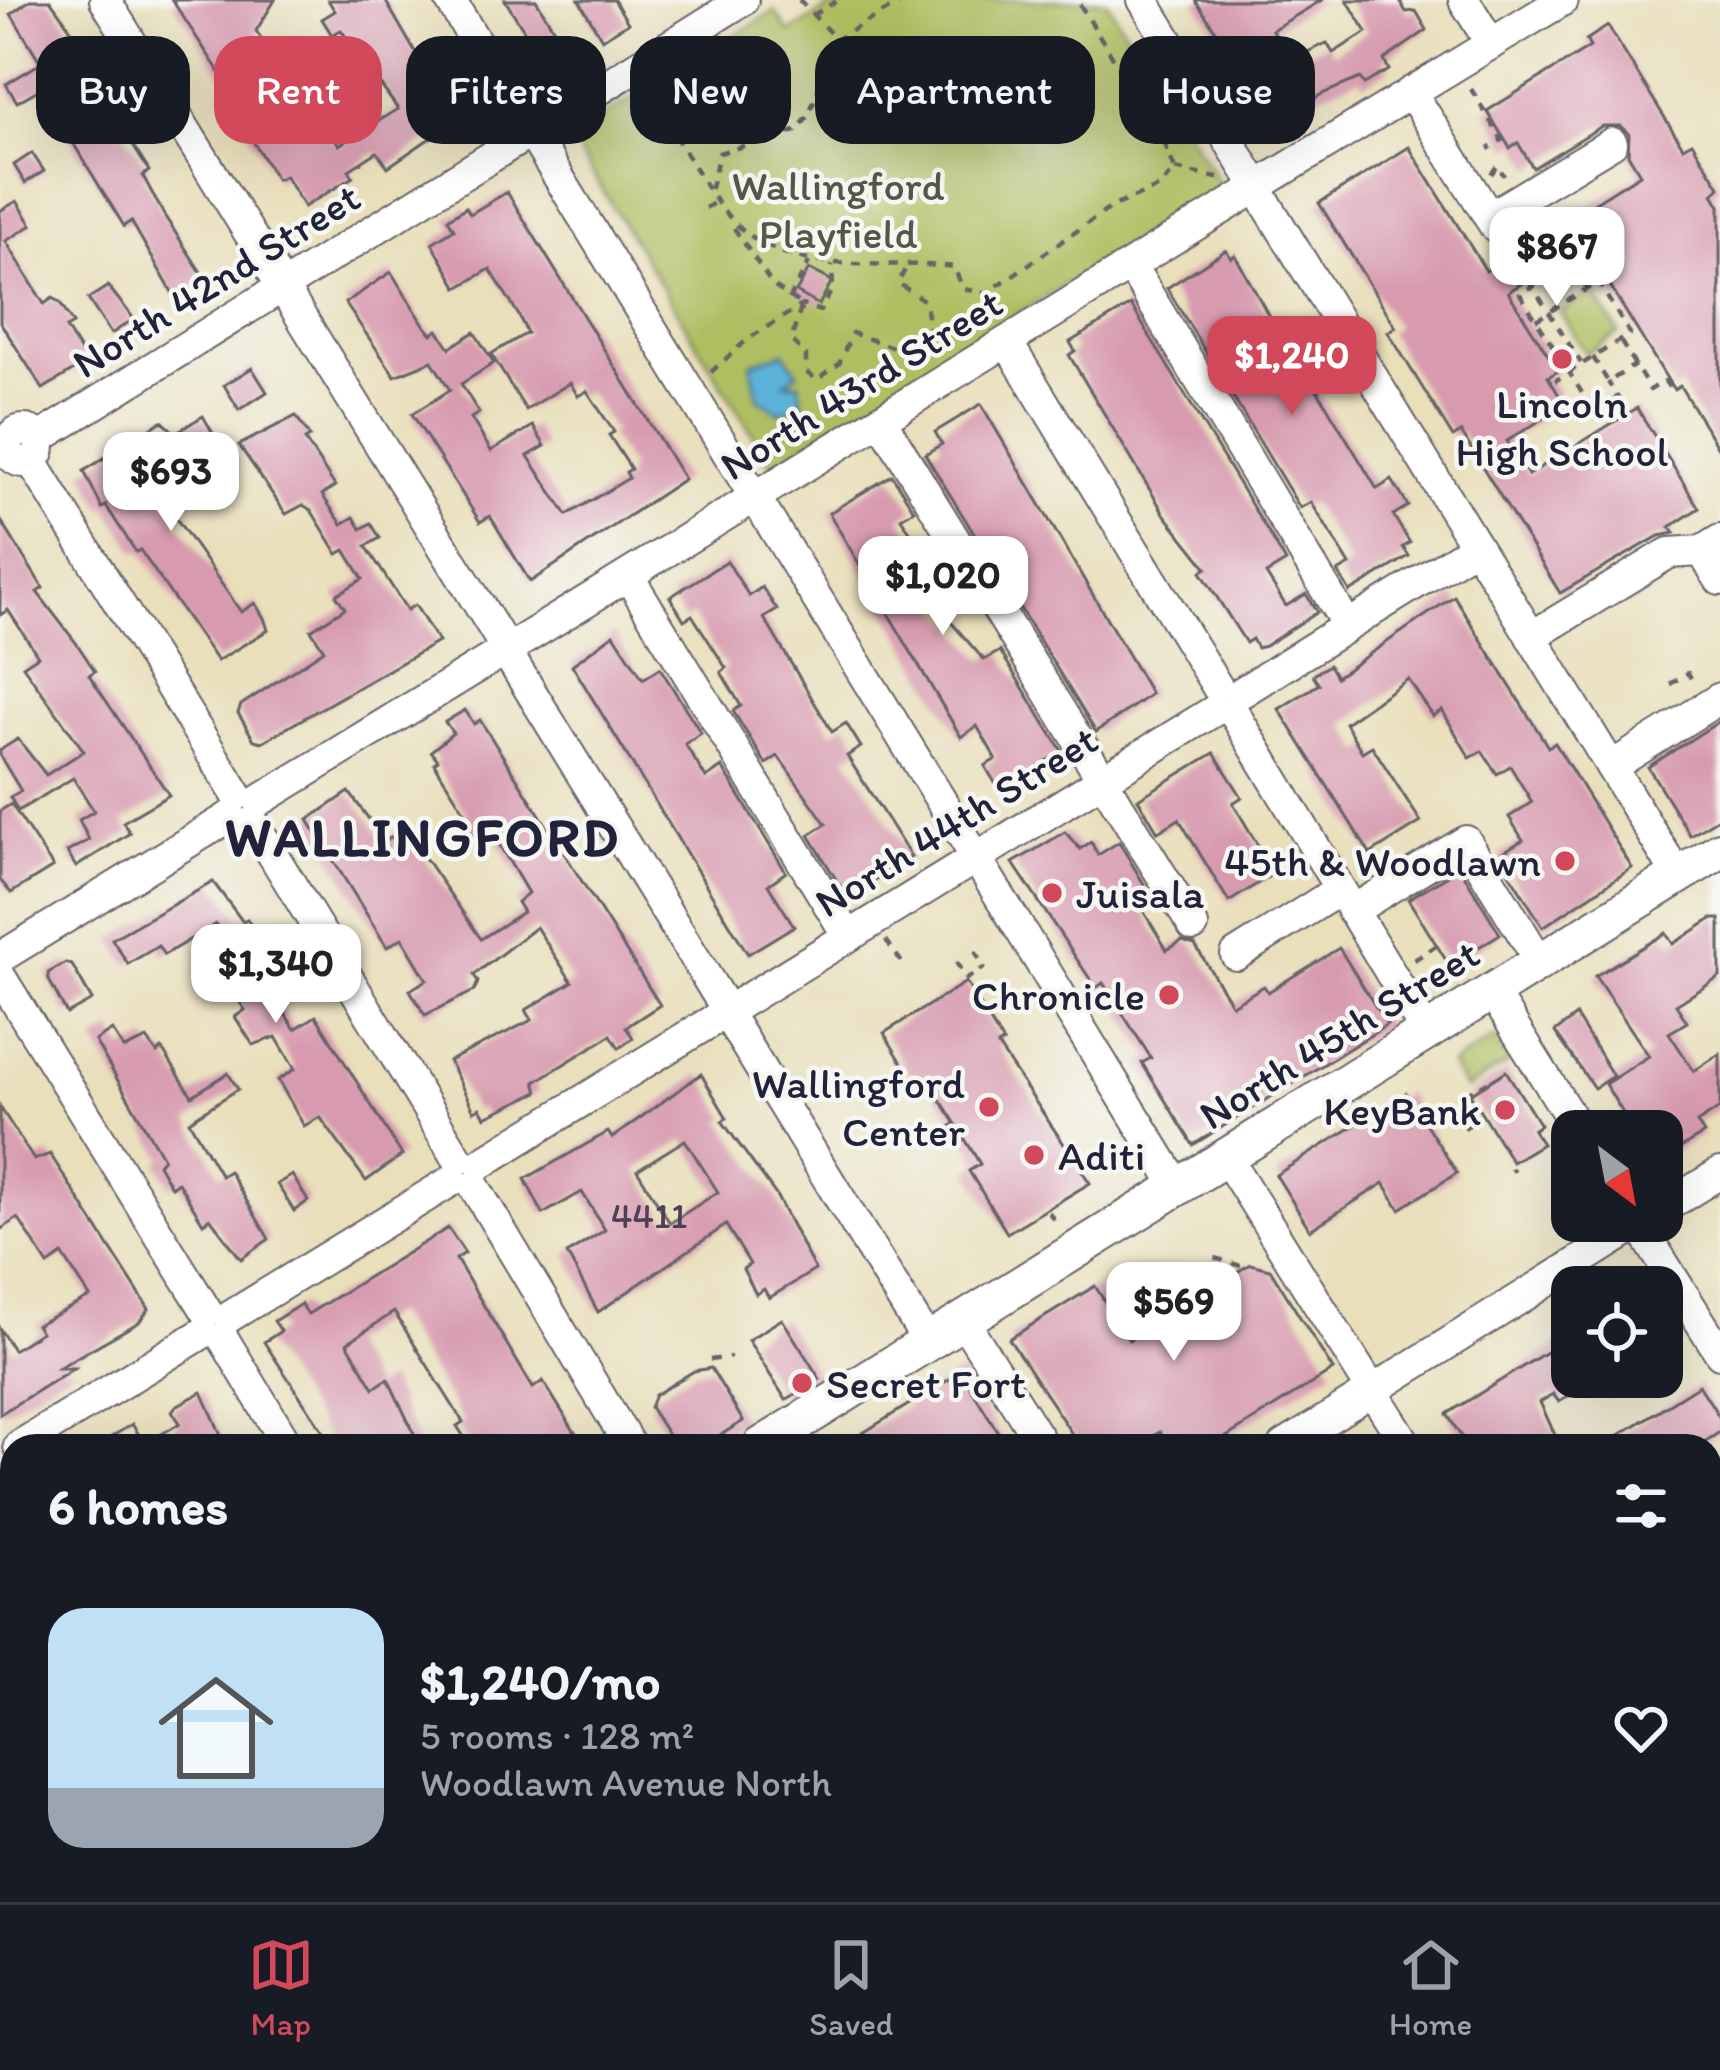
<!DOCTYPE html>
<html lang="en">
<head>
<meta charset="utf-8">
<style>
  body { margin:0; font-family:Itim,sans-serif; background:#20242c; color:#f1f3f6; height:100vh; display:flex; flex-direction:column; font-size:45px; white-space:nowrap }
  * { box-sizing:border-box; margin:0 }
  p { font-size:39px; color:#9ea1a6 }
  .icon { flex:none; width:66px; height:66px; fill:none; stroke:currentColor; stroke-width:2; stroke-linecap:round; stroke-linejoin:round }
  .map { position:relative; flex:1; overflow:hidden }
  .side { position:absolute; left:0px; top:1434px; width:1722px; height:468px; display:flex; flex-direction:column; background:#171b24; border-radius:36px 36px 0 0; box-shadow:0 12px 48px #0002 }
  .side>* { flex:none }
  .guide { position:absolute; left:36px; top:36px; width:1650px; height:108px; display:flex; gap:24px }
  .needle { width:78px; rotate:148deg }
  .buttons { position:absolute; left:1551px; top:1110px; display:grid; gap:24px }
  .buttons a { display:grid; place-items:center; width:132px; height:132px; border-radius:24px; background:#171b24; box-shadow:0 12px 48px #0002; font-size:60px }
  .price { position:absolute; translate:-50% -102px; padding:0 27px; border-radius:24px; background:#fff; color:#222; font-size:39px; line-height:78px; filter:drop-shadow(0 3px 6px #0008) }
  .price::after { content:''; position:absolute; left:50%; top:72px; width:36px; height:27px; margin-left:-18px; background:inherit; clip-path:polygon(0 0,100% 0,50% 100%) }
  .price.current { background:#d1495b; color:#fff }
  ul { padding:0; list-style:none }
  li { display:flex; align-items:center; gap:36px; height:300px; padding:0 48px }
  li+li { border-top:3px solid #363941 }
  li span { display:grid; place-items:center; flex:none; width:336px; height:240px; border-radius:36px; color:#555 }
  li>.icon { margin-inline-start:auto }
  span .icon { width:144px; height:144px; fill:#fffc; stroke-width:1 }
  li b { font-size:51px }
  h2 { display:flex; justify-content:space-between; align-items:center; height:144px; padding:0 48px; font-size:51px }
  .tag { padding:0 42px; border-radius:36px; background:#171b24; box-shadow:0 12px 48px #0002; font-size:42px; line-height:108px }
  .tag.current { background:#d1495b; color:#fff }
  .tabs { display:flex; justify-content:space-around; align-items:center; height:168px; border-top:3px solid #363941; background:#171b24; font-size:33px; color:#9ea1a6 }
  .tabs a { display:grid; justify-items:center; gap:6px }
  .tabs .current { color:#d1495b }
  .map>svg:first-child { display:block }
  .green { fill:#afbe60; stroke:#68704e; stroke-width:3 }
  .water { fill:#5db2d9; stroke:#406a8a; stroke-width:3 }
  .building { fill:#d79aaf; fill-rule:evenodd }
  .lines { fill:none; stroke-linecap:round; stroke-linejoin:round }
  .minor-casing { stroke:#686468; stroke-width:34 }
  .major-casing { stroke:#686468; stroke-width:40 }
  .path { stroke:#686468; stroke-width:4.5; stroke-dasharray:9 9; stroke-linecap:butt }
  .minor { stroke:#fff; stroke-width:30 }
  .major { stroke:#fff; stroke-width:36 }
  .poi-dot { fill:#d1495b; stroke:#f6f6f2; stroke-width:4.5 }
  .labels { text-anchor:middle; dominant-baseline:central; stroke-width:9; stroke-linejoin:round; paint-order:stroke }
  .number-label { font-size:36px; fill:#4f4058 }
  .park-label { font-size:42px; fill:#535948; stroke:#f6f6f2 }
  .street-label { font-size:42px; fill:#22223b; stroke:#f6f6f2 }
  .poi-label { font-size:42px; fill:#22223b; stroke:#f6f6f2; text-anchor:end }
  .district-label { font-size:54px; font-weight:bold; letter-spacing:3px; fill:#22223b; stroke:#f6f6f2 }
</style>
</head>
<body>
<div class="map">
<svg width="1720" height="1902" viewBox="0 0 1720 1902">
  <rect width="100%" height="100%" fill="#f6f6f2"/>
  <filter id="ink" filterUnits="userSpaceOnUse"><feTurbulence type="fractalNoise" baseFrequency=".00833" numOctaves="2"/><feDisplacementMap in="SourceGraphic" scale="24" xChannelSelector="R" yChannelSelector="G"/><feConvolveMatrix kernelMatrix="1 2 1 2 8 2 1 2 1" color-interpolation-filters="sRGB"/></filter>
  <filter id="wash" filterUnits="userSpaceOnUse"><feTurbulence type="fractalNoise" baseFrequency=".004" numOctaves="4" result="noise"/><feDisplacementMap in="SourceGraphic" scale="48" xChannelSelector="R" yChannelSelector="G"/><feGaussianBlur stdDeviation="2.7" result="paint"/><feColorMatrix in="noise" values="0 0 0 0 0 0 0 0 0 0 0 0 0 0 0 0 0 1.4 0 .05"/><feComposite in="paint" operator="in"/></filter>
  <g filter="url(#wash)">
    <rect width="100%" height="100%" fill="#e9dfbb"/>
    <!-- green -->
    <g class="green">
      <path d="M842,0H1106L1222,188L771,465L570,137L775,11L789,33Z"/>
      <path d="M1593,292L1619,333L1586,354L1560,312Z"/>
      <path d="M1494,1038L1509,1062L1466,1089L1451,1065Z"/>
    </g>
    <!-- water -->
    <path class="water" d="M784,352L798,373L785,383H799L803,403L779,412L758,398L751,363Z"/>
    <g id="blocks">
      <!-- building -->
      <g class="building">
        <path d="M30,0H50L68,25L88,57L83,66L149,171L143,176L164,215L206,280L176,299L131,221L124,226L40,89L17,102L6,84L41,63L11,14Z"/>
        <path d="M172,0H275L256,31L289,77L294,73L339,145L398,109L341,30L332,35L322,19L335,11L328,0H385L455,121L388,167L377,152L349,170L353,177L304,207L285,176L277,180L221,90L228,85Z"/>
        <path d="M505,0H536L569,54L548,68Z"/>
        <path d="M579,0H614L628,23L602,39Z"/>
        <path d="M1195,0H1322L1272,30L1290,60L1327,43L1333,53L1367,32L1347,0H1399L1406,12L1416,11L1427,30L1384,60L1389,70L1364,84L1360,78L1322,94L1277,121Z"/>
        <path d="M1608,26L1683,147L1692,142L1720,187L1713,194L1720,206V451L1680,386L1674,390L1594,260L1580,268L1570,253L1508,292L1558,371L1548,377L1565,405L1507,441L1528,475L1637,408L1699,508L1670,527L1674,533L1659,536L1560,593L1461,432L1453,437L1388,332L1396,327L1319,203L1409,147L1486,271L1640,174L1628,154L1629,134L1620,126H1602L1533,168L1518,143L1510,148L1487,111L1590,47L1586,40Z"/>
        <path d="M32,153L44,171L25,183L14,165Z"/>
        <path d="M507,192L684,479L530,582L490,516L480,522L412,414L450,390L432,361L395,376L345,303L391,272L425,326L432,334L438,330L450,348L474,332L494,363L461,384L479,413L471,418L491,451L533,426L545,446L528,456L567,515L629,478L626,472L631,469L609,435L614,432L587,391L578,396L570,383L526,410L491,354L527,333L518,314L490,269L458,288L432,243L454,229L448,219L466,207L470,214Z"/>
        <path d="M17,201L32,225L6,241L44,304L53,298L60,303L73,324L66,328L87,362L43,389L0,322V211Z"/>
        <path d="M1226,250L1231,258L1235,255L1295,363L1299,360L1377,489L1392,480L1408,506L1393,515L1410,543L1403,547L1409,556L1350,592L1338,572L1350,565L1311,502L1300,508L1167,288Z"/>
        <path d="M809,269L832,281L819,305L796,292Z"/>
        <path d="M108,286L134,319L111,334L88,299Z"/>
        <path d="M1131,305L1286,562L1266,574L1286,606L1306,594L1317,612L1265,646L1257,648L1252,639L1246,643L1201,572L1207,568L1165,515L1069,355L1075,351L1070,342Z"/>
        <path d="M252,368L267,392L239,410L224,385Z"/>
        <path d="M981,404L1151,694L1096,732L925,454L942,444L935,432Z"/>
        <path d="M203,416L214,435L149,479L241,612L255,603L264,618L268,630L217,661L140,550L136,552L106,506L102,508L84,471L162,421L175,433Z"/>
        <path d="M296,416L310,437L305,440L335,486L322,495L342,524L354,517L361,529L371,523L380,538L366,546L407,610L415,605L438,642L262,742L254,740L238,713L241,705L324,650L311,630L345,608L336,595L363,579L345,550L338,554L311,510L303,505L286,514L239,445Z"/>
        <path d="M892,475L914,510L901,518L925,555L914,562L944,614L984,660L1000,651L1062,751L1000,791L985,766L996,759L977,726L961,737L829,513Z"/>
        <path d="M0,519L43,588L37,592L77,644L95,671L89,675L169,795L123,822L130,833L76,867L67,852L89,840L79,820L94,811L73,778L18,811L10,797L21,791L0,756V750L18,739L46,775L84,751L23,666L38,656L8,610L0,615Z"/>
        <path d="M727,561L749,596L762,587L777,610L764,618L832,732L846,723L861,747L847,756L911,857L858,891L861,898L851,904L809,835L826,824L778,756L766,764L733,711L741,706L721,672L726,668L692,615L684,620L670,597Z"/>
        <path d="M1454,596L1548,747L1555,743L1632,868L1543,927L1498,855L1523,840L1509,817L1532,802L1510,766L1497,774L1482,751L1470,758L1442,710L1433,716L1408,679L1345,723L1362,752L1372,746L1421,822L1370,854L1279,709L1319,684L1313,675L1329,665L1336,677Z"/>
        <path d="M614,634L643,679L660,668L701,733L685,744L706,778L722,767L786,872L768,885L794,926L748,954L572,665Z"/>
        <path d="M465,710L474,724L480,720L660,1005L626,1027L633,1038L619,1048L611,1035L535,1082L538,1092L485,1117L480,1108L474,1111L449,1061L532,1020L526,1010L572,982L536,927L474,975L478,982L474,991L425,1015L410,990L427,980L402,938L387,947L308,820L349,792L385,841L405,829L481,939L523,912L517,902L528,893L494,836L479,846L465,823L470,820L434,763L438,760L431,751L453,733L445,722Z"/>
        <path d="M1720,721V817L1690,835L1648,767Z"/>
        <path d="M1214,753L1242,797L1233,803L1274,873L1229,902L1179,819L1158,832L1138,799Z"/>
        <path d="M11,804L53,867L11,893L0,880V811Z"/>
        <path d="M1065,832L1080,849L1091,842L1098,855L1119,842L1151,896L1139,904L1167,950L1182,941L1195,945L1232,1005L1264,986L1268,992L1339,948L1387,1025L1193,1145L1142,1063L1151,1058L1103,983L1096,988L1013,863Z"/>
        <path d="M1460,868L1500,934L1449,965L1408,899Z"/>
        <path d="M213,882L243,922L247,919L287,986L273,996L295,1029L316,1016L402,1155L366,1181L320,1117L304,1126L278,1080L295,1069L276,1037L253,1045L235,1017L245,1010L231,989L248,977L216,924L164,955L158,946L128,964L112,939Z"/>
        <path d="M1712,919H1720V977L1676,1005L1687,1022L1669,1033L1694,1071L1720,1054V1108L1697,1123L1704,1134L1662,1159V1131H1634L1605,1084L1649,1056L1595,976L1666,933L1673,944Z"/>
        <path d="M66,963L72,965L92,1000L67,1014L49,980L48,973Z"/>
        <path d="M966,982L1003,1043L998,1046L1090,1183L1007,1233L969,1171L980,1164L956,1124L932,1087L921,1094L884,1033Z"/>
        <path d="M1576,1016L1613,1076L1594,1088L1555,1032Z"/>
        <path d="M112,1030L124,1049L147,1039L157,1053L162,1049L192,1096L228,1073L238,1089L189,1121L221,1176L229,1171L269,1239L241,1259L210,1218L203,1223L178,1182L171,1187L158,1164L163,1158L95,1041Z"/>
        <path d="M1506,1071L1540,1125L1533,1130L1542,1144L1512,1162L1470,1094Z"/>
        <path d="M701,1074L727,1118L722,1121L776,1195L815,1270L769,1298L764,1289L756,1294L743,1269L750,1264L726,1225L598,1312L567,1254L605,1230L582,1192L543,1214L525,1179L608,1132L612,1138ZM685,1140L718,1192L670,1223L637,1170Z"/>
        <path d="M1406,1093L1457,1173L1400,1209L1384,1183L1310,1230L1276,1175Z"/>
        <path d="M0,1107L34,1160L50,1154L149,1309L139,1322L58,1368H74L0,1414V1329L13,1350L41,1332L36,1325L90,1297L63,1255L48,1265L18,1218L0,1230Z"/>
        <path d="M292,1175L308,1201L294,1211L277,1184Z"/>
        <path d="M448,1228L465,1253L456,1259L533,1388L543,1381L579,1439L567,1446H470L457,1426L463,1422L394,1312L347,1343L374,1388L388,1379L420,1446H333L264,1342L281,1331L274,1321L301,1304L308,1314Z"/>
        <path d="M1250,1264L1270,1269L1333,1370L1212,1446H1169L1160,1432L1136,1446H1080L1009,1339L1095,1286L1129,1340Z"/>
        <path d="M782,1319L820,1379L786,1400L748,1340Z"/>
        <path d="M1572,1336V1382L1567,1385L1572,1394L1559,1402L1553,1394L1540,1402L1560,1446H1467L1447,1414Z"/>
        <path d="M711,1368L743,1421L703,1446H675L650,1407L655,1395L694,1371Z"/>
        <path d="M961,1372L1003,1440L994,1446H842Z"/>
        <path d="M1699,1385L1720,1418V1432L1698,1446H1602Z"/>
        <path d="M202,1392L226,1446H97L132,1424L145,1444L180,1423L172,1411L176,1406Z"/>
      </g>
    </g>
  </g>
  <g filter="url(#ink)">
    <use href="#blocks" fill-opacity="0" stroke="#686468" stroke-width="3"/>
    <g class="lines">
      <!-- minor casing -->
      <g class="minor-casing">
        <g id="minor">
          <path d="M105,0L499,637"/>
          <path d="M450,0L1178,1187"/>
          <path d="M1143,0L1251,177"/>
          <path d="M1464,0L1491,44"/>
          <path d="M1411,92L1496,228"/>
          <path d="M1269,179L1563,0"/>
          <path d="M1264,200L1678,876"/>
          <path d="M1489,217L1612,143"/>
          <path d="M1131,266L1347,625"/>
          <path d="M1007,342L1218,688"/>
          <path d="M881,420L1193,926"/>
          <circle cx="24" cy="446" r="16"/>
          <path d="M38,439L743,0"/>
          <path d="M31,460L237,795"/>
          <path d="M1702,551L1720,580"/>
          <path d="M629,577L848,936"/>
          <path d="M1531,637L1669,553L1702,551L1720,540"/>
          <path d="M518,643L1246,194"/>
          <path d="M512,661L720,999"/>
          <path d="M1242,692L1476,546"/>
          <path d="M1234,713L1426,1032"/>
          <path d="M1611,767L1720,698"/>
          <path d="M259,801L494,657"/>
          <path d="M253,822L458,1159"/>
          <path d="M1352,911L1466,841L1540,962"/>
          <path d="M6,954L231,816"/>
          <path d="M1236,955L1339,890"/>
          <path d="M0,976L207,1312"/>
          <path d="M1492,992L1579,1131"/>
          <path d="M739,1004L1217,709"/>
          <path d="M733,1024L928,1342"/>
          <path d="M1226,1157L1407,1446"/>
          <path d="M480,1164L715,1019"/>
          <path d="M474,1186L630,1446"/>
          <path d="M1662,1209L1720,1173"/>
          <path d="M1648,1239L1720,1353"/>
          <path d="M229,1317L453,1180"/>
          <path d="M963,1320L1043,1446"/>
          <path d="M223,1338L288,1446"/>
          <path d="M19,1446L203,1333"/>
          <path d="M1284,1446L1623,1234"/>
          <path d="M1710,1500L1720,1493"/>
          <path d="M0,1540L12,1559"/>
          <path d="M1710,1704L1720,1698"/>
          <path d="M1710,1807L1720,1801"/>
          <path d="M216,1890L223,1902"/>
          <path d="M557,1890L564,1902"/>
          <path d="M900,1890L907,1902"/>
          <path d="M1324,1890L1331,1902"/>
          <path d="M1687,1890L1694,1902"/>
          <path d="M1068,1902L1087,1890"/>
          <path d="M1560,1902L1579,1890"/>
        </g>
      </g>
      <!-- major casing -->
      <g class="major-casing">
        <g id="major">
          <path d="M761,1446L1720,850"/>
          <path d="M28,1902L47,1890"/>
        </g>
      </g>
      <!-- path -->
      <g class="path">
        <path d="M799,0L835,38"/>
        <path d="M905,0L837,39L808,117L796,131L719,153L710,192C772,287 858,257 954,267L963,289L987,293L1113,206L1160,187L1175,169L1160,132L1077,0"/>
        <path d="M813,15L838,0"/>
        <path d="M1471,89L1502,140L1488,149"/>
        <path d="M646,90L710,192"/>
        <path d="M1175,169L1222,179"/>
        <path d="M1491,174L1498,165L1504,176"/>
        <path d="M705,208L716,202"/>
        <path d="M734,228L773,286L802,305L791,340L806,355V372L817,380L839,364L852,333L907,352L930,338L925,301L898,283L909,262"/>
        <path d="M1510,251L1581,363"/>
        <path d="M1587,288L1570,262L1520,294L1594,412L1618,398L1608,382"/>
        <path d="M987,293L1001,317"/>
        <path d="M789,299L809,262"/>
        <path d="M1536,320L1598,282L1630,334L1555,381"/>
        <path d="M1621,342L1650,390L1665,381L1670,389"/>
        <path d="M1593,357L1608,382L1635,365"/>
        <path d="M711,372L748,339L802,305L820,311L833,288L832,265"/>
        <path d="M1670,684L1688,673L1694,683"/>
        <path d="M886,940L903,964"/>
        <path d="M975,951L985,969"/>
        <path d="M1414,960L1436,946"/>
        <path d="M956,962L966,979L984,968"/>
        <path d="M1465,1094L1488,1082"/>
        <path d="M1464,1128L1480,1118"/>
        <path d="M934,1137L956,1124"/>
        <path d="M1511,1168L1514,1172"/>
        <path d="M1049,1212L1058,1227"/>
        <path d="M1215,1258L1241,1266"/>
        <path d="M1165,1289L1190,1298"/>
        <path d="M710,1360L731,1357"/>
        <path d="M277,1895L281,1902"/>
      </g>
      <!-- minor -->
      <use href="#minor" class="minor"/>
      <!-- major -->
      <use href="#major" class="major"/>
    </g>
  </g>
  <!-- markers -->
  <g class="poi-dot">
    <circle cx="1562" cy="359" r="12"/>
    <circle cx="1565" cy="861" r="12"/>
    <circle cx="1052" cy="893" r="12"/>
    <circle cx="1169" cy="995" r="12"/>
    <circle cx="989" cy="1107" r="12"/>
    <circle cx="1505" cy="1110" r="12"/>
    <circle cx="1034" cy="1155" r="12"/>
    <circle cx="802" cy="1383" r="12"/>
  </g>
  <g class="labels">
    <!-- number labels -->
    <g class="number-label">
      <text x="649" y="1215">4411</text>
    </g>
    <!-- park labels -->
    <g class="park-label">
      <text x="838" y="185">Wallingford<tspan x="838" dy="48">Playfield</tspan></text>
    </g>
    <!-- street labels -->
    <g class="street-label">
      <text transform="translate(216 280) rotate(-32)">North 42nd Street</text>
      <text transform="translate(861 384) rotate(-32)">North 43rd Street</text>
      <text transform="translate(956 821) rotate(-32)">North 44th Street</text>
      <text transform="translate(1339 1034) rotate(-32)">North 45th Street</text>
    </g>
    <!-- poi labels -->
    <g class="poi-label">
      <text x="1562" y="403" text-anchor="middle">Lincoln<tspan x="1562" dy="48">High School</tspan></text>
      <text x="1541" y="861">45th &amp; Woodlawn</text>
      <text x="1076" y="893" text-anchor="start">Juisala</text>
      <text x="1145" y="995">Chronicle</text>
      <text x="965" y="1083">Wallingford<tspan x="965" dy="48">Center</tspan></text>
      <text x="1481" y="1110">KeyBank</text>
      <text x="1058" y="1155" text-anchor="start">Aditi</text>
      <text x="826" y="1383" text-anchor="start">Secret Fort</text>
    </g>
    <!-- district labels -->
    <g class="district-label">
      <text x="423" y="837">WALLINGFORD</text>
    </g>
  </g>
</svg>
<div class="buttons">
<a><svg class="needle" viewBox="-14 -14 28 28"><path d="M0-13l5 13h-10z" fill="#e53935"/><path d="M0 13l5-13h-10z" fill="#9ea1a6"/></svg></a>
<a><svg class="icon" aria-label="locate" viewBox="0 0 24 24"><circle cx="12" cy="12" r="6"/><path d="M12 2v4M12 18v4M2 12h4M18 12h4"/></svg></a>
</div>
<b class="price" style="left:1557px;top:309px">$867</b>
<b class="price current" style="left:1292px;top:418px">$1,240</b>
<b class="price" style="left:171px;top:534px">$693</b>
<b class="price" style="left:943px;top:638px">$1,020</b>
<b class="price" style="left:276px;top:1026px">$1,340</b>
<b class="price" style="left:1174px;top:1364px">$569</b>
<div class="guide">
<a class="tag">Buy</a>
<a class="tag current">Rent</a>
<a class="tag">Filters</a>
<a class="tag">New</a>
<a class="tag">Apartment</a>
<a class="tag">House</a>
</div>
<section class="side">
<h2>6 homes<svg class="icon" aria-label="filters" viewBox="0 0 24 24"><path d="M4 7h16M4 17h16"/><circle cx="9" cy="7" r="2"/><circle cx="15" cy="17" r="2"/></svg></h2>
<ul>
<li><span style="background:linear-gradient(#bfe0f5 75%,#9aa5b1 0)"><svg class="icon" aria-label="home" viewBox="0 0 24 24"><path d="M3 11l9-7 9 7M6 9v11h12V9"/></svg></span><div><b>$1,240/mo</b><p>5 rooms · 128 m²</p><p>Woodlawn Avenue North</p></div><svg class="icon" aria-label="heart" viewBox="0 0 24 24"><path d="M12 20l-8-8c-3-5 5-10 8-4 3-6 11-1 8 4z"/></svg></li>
</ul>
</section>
</div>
<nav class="tabs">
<a class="current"><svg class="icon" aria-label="map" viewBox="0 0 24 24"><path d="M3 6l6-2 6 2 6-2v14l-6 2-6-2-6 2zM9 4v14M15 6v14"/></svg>Map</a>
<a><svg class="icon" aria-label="saved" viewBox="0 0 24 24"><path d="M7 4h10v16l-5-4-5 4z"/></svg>Saved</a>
<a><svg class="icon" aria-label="home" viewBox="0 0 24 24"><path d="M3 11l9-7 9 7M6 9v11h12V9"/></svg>Home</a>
</nav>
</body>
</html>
